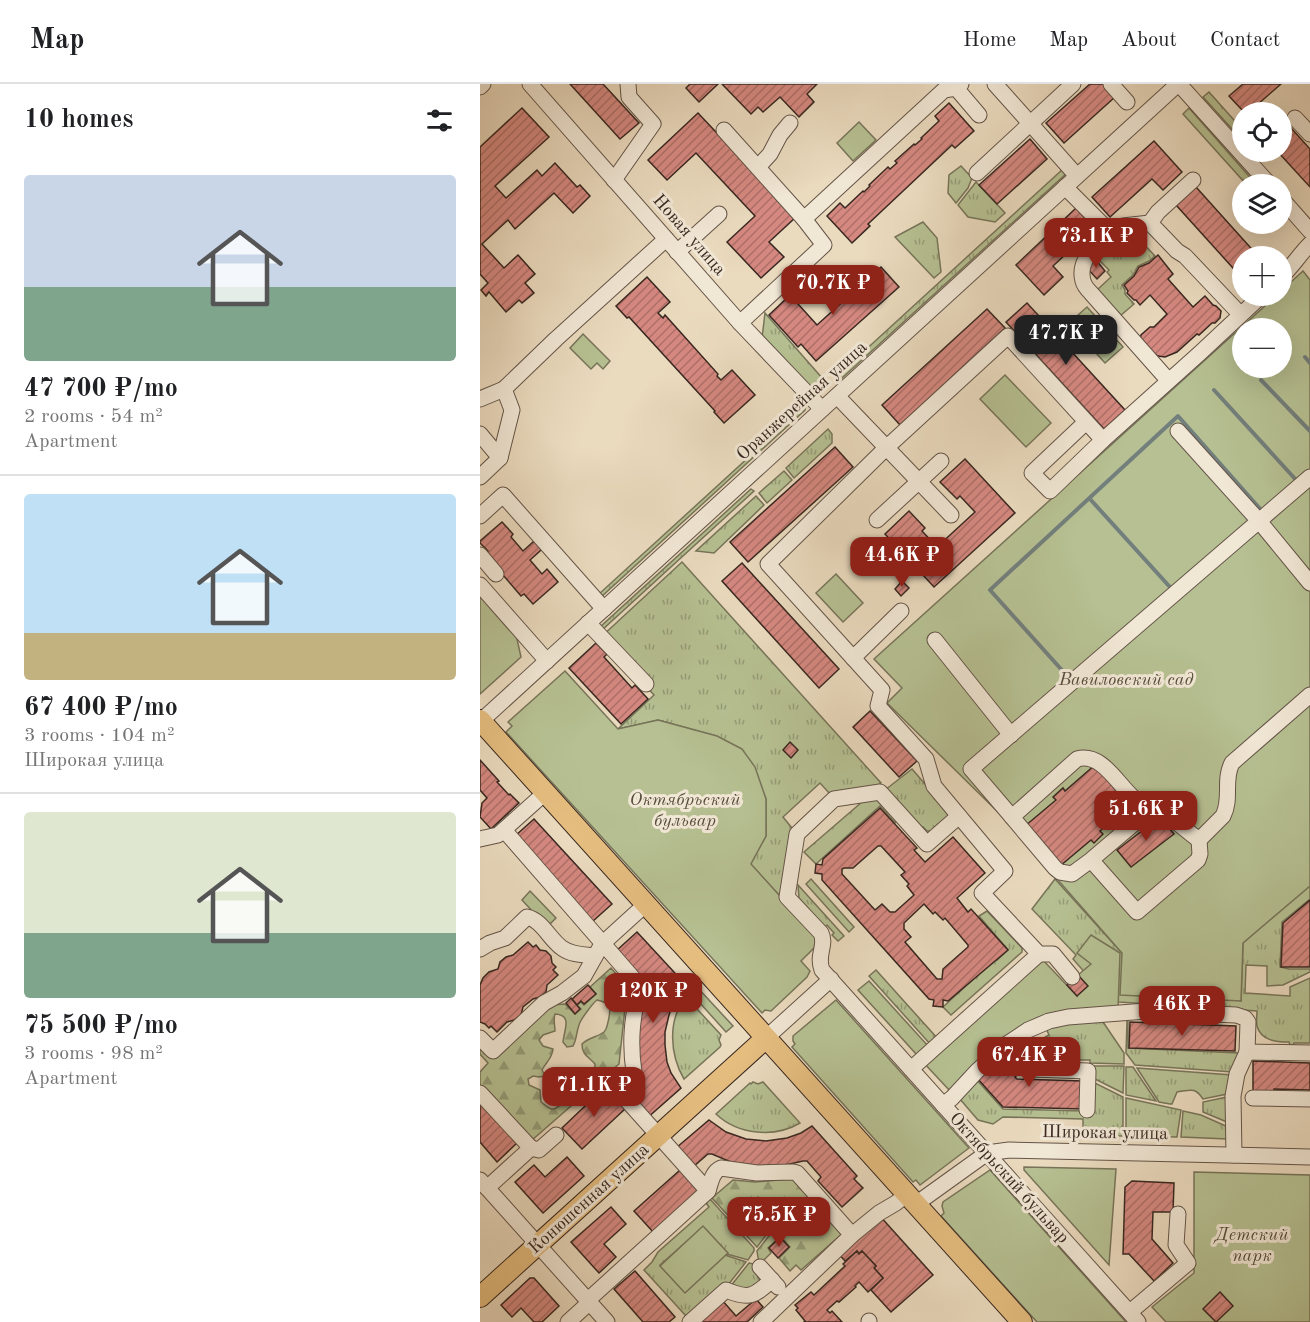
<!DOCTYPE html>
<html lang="en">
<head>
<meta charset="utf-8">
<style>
  body { margin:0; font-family:"Old Standard TT",serif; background:#f2f2f2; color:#202124; height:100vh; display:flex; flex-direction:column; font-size:22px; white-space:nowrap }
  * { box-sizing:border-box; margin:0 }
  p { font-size:20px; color:#757577 }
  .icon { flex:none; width:33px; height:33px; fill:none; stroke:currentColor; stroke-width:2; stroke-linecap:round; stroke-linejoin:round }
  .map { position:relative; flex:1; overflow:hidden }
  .drawer { display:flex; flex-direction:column; background:#fff; width:480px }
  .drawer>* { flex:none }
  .controls { position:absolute; left:752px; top:18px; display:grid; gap:12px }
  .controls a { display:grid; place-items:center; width:60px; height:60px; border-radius:50%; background:#fff; box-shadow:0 6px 24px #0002; font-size:30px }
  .price { position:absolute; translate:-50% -51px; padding:0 14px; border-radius:12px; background:#8f2418; color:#fff; font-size:20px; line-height:39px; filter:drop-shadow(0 2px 3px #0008) }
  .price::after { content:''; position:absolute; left:50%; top:36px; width:18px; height:14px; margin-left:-9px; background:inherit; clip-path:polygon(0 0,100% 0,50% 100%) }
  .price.selected { background:#222; color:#fff }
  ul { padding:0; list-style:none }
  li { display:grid; align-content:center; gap:12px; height:318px; padding:0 24px }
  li+li { border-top:2px solid #e0e0e0 }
  li span { display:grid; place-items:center; height:186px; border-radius:6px; color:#555 }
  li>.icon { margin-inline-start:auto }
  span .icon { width:108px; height:108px; fill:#fffc; stroke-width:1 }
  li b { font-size:26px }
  h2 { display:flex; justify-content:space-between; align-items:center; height:72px; padding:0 24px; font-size:26px }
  header { display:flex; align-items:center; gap:36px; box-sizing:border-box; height:84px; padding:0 30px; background:#fff; border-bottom:2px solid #e0e0e0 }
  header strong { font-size:28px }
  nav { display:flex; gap:33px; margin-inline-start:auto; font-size:21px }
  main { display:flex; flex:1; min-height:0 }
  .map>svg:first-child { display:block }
  .grass { fill:url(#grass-tufts); stroke:#777459; stroke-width:1.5 }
  .forest { fill:url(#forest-firs); stroke:#777459; stroke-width:1.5; fill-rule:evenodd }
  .green { fill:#b6c092; stroke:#777459; stroke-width:1.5; fill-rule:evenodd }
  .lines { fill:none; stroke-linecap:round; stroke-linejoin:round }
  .stream { stroke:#737f7c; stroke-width:4 }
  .building { fill:url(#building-hatch); stroke:#382720; stroke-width:1.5; fill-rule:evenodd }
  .minor-casing { stroke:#645448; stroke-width:17 }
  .major-casing { stroke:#382720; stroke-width:22 }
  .minor { stroke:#f1e7d5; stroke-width:15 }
  .major { stroke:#e5bd7f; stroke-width:20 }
  .labels { text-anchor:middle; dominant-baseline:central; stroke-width:6; stroke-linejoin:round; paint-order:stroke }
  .street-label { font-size:18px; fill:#382720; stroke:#f1e7d5 }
  .park-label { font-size:18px; font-style:italic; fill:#584d3c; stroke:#f1e7d5 }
</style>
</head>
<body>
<header>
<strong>Map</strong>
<nav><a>Home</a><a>Map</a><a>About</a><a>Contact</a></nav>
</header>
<main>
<section class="drawer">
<h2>10 homes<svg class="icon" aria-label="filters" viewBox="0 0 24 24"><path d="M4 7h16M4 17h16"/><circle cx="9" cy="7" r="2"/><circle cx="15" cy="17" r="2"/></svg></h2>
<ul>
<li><span style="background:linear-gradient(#c9d6e8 60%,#7fa58c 0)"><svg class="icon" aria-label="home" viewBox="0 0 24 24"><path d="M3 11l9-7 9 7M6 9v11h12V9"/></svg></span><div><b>47 700 ₽/mo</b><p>2 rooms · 54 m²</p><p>Apartment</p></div></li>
<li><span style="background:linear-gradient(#bfe0f5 75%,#c2b280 0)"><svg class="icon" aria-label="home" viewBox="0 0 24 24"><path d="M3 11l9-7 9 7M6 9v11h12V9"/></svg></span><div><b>67 400 ₽/mo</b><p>3 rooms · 104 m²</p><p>Широкая улица</p></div></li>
<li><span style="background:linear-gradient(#dfe7d0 65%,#7fa58c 0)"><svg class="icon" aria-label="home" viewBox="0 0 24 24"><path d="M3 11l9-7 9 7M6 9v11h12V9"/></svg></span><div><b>75 500 ₽/mo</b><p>3 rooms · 98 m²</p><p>Apartment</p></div></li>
</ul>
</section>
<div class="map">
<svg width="830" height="1238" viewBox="0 0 830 1238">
  <defs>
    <pattern id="grass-tufts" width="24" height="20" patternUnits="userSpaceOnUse" patternTransform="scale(1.5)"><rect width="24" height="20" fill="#b6c092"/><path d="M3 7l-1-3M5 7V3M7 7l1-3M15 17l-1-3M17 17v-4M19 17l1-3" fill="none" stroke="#959c77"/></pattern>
    <pattern id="forest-firs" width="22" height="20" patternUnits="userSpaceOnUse" patternTransform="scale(1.5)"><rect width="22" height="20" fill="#b6c092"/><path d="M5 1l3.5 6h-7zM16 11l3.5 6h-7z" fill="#959c77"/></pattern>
    <pattern id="building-hatch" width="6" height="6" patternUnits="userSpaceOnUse" patternTransform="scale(1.5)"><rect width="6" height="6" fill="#d58880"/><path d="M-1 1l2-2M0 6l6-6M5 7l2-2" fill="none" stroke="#ae6f68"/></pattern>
  </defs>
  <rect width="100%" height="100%" fill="#eadabe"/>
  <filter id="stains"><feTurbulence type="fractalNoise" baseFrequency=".00333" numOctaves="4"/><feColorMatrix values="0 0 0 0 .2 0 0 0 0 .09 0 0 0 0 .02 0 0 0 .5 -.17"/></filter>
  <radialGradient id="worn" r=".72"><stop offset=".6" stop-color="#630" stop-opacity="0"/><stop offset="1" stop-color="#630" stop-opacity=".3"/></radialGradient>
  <!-- grass -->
  <g class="grass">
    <path d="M729,8L762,45V56L723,13Z"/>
    <path d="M709,24L776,100H766L703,30Z"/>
    <path d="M481,82L492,94L488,104L476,119L468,109L469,91Z"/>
    <path d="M583,85L587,89L360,296L357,292Z"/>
    <path d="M496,98L525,129L515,138L488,133L478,121Z"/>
    <path d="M443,138L457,154L461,188L454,194L415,153Z"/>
    <path d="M647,150L655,151L675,172L669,177L658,182L653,191L642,201L645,206V210L654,220L640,232L617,206L631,193L627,188L629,186L617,174L642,152Z"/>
    <path d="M285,229L343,295L332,306L282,254Z"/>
    <path d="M326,321L325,326L121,513L119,510Z"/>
    <path d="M348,345L352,350V359L314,394L306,384Z"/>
    <path d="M304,387L312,396L287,419L279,409Z"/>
    <path d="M271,405L274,407L122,546L119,544Z"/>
    <path d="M276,412L284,421L234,469L216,467Z"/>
    <path d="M202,478L401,699L393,705L351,711L340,699L303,733L312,744L301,813L270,780L286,752V715L262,665L236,652L178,636L138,645L174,611L120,554Z"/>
    <path d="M432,685L471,730L452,747H447L443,743L439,746L405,706Z"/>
    <path d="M390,711L397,713L420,734L415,739L400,722L336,780L324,768Z"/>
    <path d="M575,795L642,869L761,917L763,859L830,800V815L802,838L800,883L809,885H830V888L803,901L787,902V882L766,881L765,909L810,912V903L830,894V959H814L813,962L810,961L809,958C797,958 781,957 777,942C776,938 777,932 777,927L639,918L614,899L593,875L596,871L552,825Z"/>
    <path d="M318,801L364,852L358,857L352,851L354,849L347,841L345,843L319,814Z"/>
    <path d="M507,827L542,864V868L471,931L463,923L515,875L517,876L528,866L499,832Z"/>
    <path d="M396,886L458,955L451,961L389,892Z"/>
    <path d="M217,903L253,942L246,948L211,909Z"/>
    <path d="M206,913L241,951L239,956L241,961L240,963L204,995C190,971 187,936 206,913Z"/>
    <path d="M621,935L644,969V980L610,979V976H551L545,969C549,960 561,956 569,951L565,942Z"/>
    <path d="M647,937H648V964L759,969L753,988L655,981L646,969Z"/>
    <path d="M612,982H644L643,1009L611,993Z"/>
    <path d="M646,983H653L676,1017L646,1011Z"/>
    <path d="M657,984L752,991L747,1010L723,1015C715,1003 711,1006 697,1008L692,1020H690L679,1018Z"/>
    <path d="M496,995L523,1025L603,1027L611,997L643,1013V1052L603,1051V1035L523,1033L513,1040L498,1036L479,1014Z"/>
    <path d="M273,998L278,1000L283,998L320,1039C295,1054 258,1051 236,1030L270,999L271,1000Z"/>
    <path d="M747,1013V1038L723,1028V1018Z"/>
    <path d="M646,1014L701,1026L697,1053L646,1052Z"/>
    <path d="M703,1027L721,1031L748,1043L747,1055L701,1053Z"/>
    <path d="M230,1115L274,1164V1167L268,1176L247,1170L223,1143L180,1181L205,1208L245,1171L266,1178L248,1201L206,1232L164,1186L172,1178L178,1168L229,1123L226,1119Z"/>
    <path d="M310,1144L309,1149L302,1154L300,1153L288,1164L291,1169L280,1180L279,1179L277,1167L292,1148Z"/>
    <path d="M269,1179L277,1181L275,1188L279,1194L280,1199L272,1206L250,1203Z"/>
  </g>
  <!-- forest -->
  <g class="forest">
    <path d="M131,884L150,906L145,924L139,980L51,1057L0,1001V988L8,979L0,970V962L10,973L69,921L85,920L95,930L101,925L97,921L101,918L104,921L116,910L110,903ZM117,916C132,919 131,926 128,938C127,942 127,945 124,948C118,953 109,953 102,960C102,971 108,972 115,980C115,993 107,1004 94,1008C89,1010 91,1007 86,1012C82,1017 80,1024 73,1025C68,1025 64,1020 61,1018L60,1006L49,1001L48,995L53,992L59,993L65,992L62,986C66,978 72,975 73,965L63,962L59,956L63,951L75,947C75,941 73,936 75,930C93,931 84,946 83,958L87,963L93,962C97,955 96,949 99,941C100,936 113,919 117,916Z"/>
    <path d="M310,1095L315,1096L363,1149L321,1186L316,1181L310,1187L299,1174L310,1163L302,1154L311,1147L310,1140L305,1137L297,1142H293L277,1163L232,1114L253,1096L275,1098Z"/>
  </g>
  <!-- green -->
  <g class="green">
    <path d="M379,38L396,56L373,77L357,59Z"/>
    <path d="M823,187L830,196V802L763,859L761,917L640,911L642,869L521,731L407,619L422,604L394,575L796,212H801V207ZM762,244H801V284H762Z"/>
    <path d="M607,223L643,263L625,279L589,239Z"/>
    <path d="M103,250L130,277L123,285L117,279L111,285L90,264Z"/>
    <path d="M525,291L571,339L546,363L500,315Z"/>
    <path d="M356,490L383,519L363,538L336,509Z"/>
    <path d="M0,509L32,546L37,555L41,573L0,610Z"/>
    <path d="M85,587L138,645L178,636L237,652L262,665L275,683L286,715V752L271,780L335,851L337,861L321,877L330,887L327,893L291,927L285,926L282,929L26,648L32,642L28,638Z"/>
    <path d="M331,795L374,843L369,848L326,800Z"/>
    <path d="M50,807L76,834L67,843L42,816Z"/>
    <path d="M611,851L640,869L638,925L568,933L471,1008L442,977L562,875L597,912L598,891L611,880L597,869Z"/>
    <path d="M389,897L449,963L437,971L378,906Z"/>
    <path d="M356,916L489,1064L440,1101L436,1096L433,1098L312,963L315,960L313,957V952Z"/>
    <path d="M544,1083L636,1085L629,1181L544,1086Z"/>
    <path d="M510,1086L646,1238H557L461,1132L464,1129L462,1122L463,1118Z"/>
    <path d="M714,1088L830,1091V1238H686L672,1223L714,1189Z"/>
    <path d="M278,1113L297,1133L285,1145L266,1125Z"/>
    <path d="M223,1142L248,1169L205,1209L180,1182Z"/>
  </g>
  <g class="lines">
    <!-- stream -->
    <g class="stream">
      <path d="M825,273L830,279"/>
      <path d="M781,296L830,347"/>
      <path d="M734,306L817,397"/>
      <path d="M610,415L689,502"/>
      <path d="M589,594L510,506L698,332L782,427L784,425"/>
    </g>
  </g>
  <!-- building -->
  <g class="building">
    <path d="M90,0H123L159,39L140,55Z"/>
    <path d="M210,0H238L219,18L206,4Z"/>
    <path d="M242,0H337L327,10L334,18L319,33L300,13L283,28L278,23L271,30Z"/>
    <path d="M610,0H623L635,13L584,59L566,39Z"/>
    <path d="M763,0H801L769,28H764L749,12Z"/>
    <path d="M469,19L494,47L475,64L472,61L388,140L390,142L372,159L347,132L360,119L365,124L383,107L384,108L390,102L389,101L408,83L410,85L417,79L415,77L434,60L435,61L442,55L441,54L459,37L455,32Z"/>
    <path d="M42,24L69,53L15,102L26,114L57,86L62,92L75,79L97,103L100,101L110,112L93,129L74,109L35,145L28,136L2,160L24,184L38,171L55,190L45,199L54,209L42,219L39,216L26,228L9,208L6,212L1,206L8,199L0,190V63Z"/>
    <path d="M218,29L316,133L289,158L304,173L281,194L247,158L275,132L216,69L187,96L168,76Z"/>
    <path d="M803,35L830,65V103L798,68H801V37Z"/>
    <path d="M550,55L567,75L517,120L499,101Z"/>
    <path d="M674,57L702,88L683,106L672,95L630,133L612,113Z"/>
    <path d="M716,103L778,172H762V194L696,121Z"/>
    <path d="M596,124L614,144L573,182L583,193L564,211L536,181Z"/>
    <path d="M678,171L693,190L688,195L713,223L725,212L733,221L736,222L741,227L740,234L735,239H732L719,251L717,250L697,268L685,273L678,272L671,267L660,256L661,251L670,243H674L687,230L670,211L660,221L656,216H654L647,209L648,207L644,201L654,192L659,183L669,179Z"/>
    <path d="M616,176L625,187L617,195L607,184Z"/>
    <path d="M401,183L419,203L336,277L321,260L318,263L289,231L310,211L337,241Z"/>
    <path d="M167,193L190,218L178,229L183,234L185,231L238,290L237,292L241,296L252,286L275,311L244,339L234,328L235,327L149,233L147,234L136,222Z"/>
    <path d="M547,219L645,326L624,345L526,238Z"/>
    <path d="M507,225L525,244L420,341L402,321Z"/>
    <path d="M355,363L373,383L268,478L250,458Z"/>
    <path d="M485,375L535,429L454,503L405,450L429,427L445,444L442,447L457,463L495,428L480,412L477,415L460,398Z"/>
    <path d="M22,438L33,450L31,453L43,467L53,458H55L61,465L60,467L50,476L62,490L67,485L78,498L53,520L44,510L41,512L5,470L8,467L0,459V457Z"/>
    <path d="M262,479L359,585L339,604L242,497Z"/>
    <path d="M422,497L429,504L421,512L415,505Z"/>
    <path d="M116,559L127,570L124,573L152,604L155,601L168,615L141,640L89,584Z"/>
    <path d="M390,627L437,677L419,693L373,643Z"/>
    <path d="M310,658L318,666L311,674L303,666Z"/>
    <path d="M0,676L19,697L17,698L29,711L30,710L39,719L11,745L0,733L2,719L7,714L0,706Z"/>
    <path d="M616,680L651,720L620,747L623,750L614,759L611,756L580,782L545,742L576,716L573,713L583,704L585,707Z"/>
    <path d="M400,724L437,764L434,766L445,778L473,753L505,789L477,814L488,828L491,825L528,866L468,917L463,916V923L453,922L454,916L449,915L342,796V790L335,789L336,780L342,781L343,775ZM398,762H401L425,788L421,791L429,800L427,802L434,811L415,828H410L402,820L395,826L362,790V785L364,784H373ZM444,820L453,830L455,828L463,836L465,834L488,861V863L463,885L462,895H457L425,858L431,853L424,845V839Z"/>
    <path d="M680,733L694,750L651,783L637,766Z"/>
    <path d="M54,735L132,820L112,838L35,752Z"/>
    <path d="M830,816V883H801L803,839Z"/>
    <path d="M157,848L206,901L193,920L189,931L185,948V961L187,978L191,989L201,1004L166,1035L148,1015L163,1000L164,998L159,983L157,943L160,926L168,905L167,902L136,867Z"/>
    <path d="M48,858L53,863L56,861L60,866L66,867L71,872L72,879L76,883L73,886L78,891L67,901L66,908L60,913L53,915L43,923L41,931L34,936L27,938L17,948L11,942L9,944L5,940L0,938V901L3,894L9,888L18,885L20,878L26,873L33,871Z"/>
    <path d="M598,891L608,902L597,912L587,901Z"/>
    <path d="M108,901L116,910L104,920L101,917L97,921L92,915Z"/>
    <path d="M91,914L100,925L95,930L86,919Z"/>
    <path d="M650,938L756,942L755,967L649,964Z"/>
    <path d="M525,967L543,986L535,993L537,995L603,997V1025L523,1023L497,994Z"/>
    <path d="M773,977L830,979V1006L794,1005V1011L773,1010Z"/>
    <path d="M125,1003L145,1025L102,1065L82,1044Z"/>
    <path d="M0,1017L37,1059L17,1078L0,1058Z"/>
    <path d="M229,1036L246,1048L266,1055L286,1057L307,1054L321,1049L332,1042L377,1092L374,1095L383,1104L362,1123L338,1097L341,1093L327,1077H323L292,1084L258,1081L232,1070H228L213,1083L196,1064Z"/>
    <path d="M87,1073L104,1092L63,1129L35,1098L54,1081L65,1093Z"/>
    <path d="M200,1086L219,1107L174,1149L154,1127Z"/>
    <path d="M652,1097L694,1099L693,1128H673L672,1155L693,1179L674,1197L649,1170H643L645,1103Z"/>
    <path d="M131,1123L146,1140L124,1160L136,1173L119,1189L91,1158Z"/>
    <path d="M399,1131L453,1191L411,1228L391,1206L403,1194L394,1184L396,1182L382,1167L379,1170L377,1167L365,1177L358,1169Z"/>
    <path d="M300,1153L309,1163L298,1174L289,1164Z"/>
    <path d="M377,1167L379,1170L382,1167L396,1182L394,1184L403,1194L388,1208L379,1198L375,1202L376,1203L359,1218L357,1217L347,1226L350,1229L352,1227L362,1238H324L325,1237L316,1226L318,1224L315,1221L331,1208L334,1211L365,1182L363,1180Z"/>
    <path d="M155,1187L195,1233L189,1238H163L134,1205Z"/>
    <path d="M50,1194H54L79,1222L62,1238H54L41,1224L32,1233L21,1221Z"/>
    <path d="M740,1208L753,1222L736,1238L723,1225Z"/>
    <path d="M276,1215L283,1223L267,1238H217L242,1216L256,1232Z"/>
  </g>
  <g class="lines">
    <!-- minor casing -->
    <g class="minor-casing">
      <g id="minor">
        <path d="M50,0L260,239L342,325"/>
        <path d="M515,0L597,92"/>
        <path d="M631,0L647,18"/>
        <path d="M699,0L789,100"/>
        <path d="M0,3L3,0"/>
        <path d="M476,4L499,31"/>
        <path d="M815,34L830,50"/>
        <path d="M244,46L324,135"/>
        <path d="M278,83L290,70L300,51L310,39"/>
        <path d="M497,89L593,0"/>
        <path d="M134,96L173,40L149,13L148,0"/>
        <path d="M585,103L631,149L643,142L670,139L697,167L705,172L760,230"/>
        <path d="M801,114L830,147"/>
        <path d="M670,139L678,128L713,96"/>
        <path d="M631,149C617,162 597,175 603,197C604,201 608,206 611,209L688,296"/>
        <path d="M197,168L239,130"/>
        <path d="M801,193C812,183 819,171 830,160"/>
        <path d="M260,239L344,161L324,135L464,6L476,4L481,0"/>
        <path d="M357,312L471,431"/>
        <path d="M0,315L24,305L76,255L186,155"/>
        <path d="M606,338L552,389L570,407L623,356L720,269L781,212"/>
        <path d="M698,347L779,437L830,499"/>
        <path d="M0,350L20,374"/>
        <path d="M0,393L20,374L32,326L24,305"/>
        <path d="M0,432L23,411L124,525"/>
        <path d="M397,436L461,377"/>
        <path d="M0,471L16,490"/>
        <path d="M0,501L67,577"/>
        <path d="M108,539L166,600"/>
        <path d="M455,556L531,651"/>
        <path d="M373,574L421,527"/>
        <path d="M0,638L698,0"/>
        <path d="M479,732L447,760L400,708L354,715L317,750L307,813L341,849C347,862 336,870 342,886L658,1238"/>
        <path d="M532,733L491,685L830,393"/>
        <path d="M24,746L159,901C153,934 149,954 154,988L136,1004L228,1107"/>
        <path d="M0,755L18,751L66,708"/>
        <path d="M719,756L743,732C752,715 743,696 752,679L830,611"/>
        <path d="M611,776L657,828L718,776L720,770L719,756C708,748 697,737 685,731C676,725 665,723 656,716C638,702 623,668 597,675L532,733L575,784L580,788L592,790L611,776L671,725"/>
        <path d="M0,865L10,859L25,854L47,833C62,836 70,856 82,864C91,871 105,871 115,872"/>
        <path d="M592,893L573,870H559L502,809L525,787L454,702L446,675L398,622L402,606L288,480L406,364L528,252L623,356"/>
        <path d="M0,954L13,967L64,919L82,909L104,892L122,860L166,820"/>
        <path d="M286,954L351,895"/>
        <path d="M527,960L550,985L608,987L607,1026"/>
        <path d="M431,985L559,870"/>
        <path d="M0,1009L51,1064"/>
        <path d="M773,1014L830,1015"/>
        <path d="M463,1021L472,1014L497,987L527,960L548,946L569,937L588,933L666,927L756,931L765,934L768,938L767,968L830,969"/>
        <path d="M754,1071L753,1012L757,990L767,968"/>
        <path d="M0,1096L127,1238"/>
        <path d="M7,1104L51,1064L59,1066L76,1051"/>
        <path d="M436,1120L507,1069L529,1066L830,1073"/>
        <path d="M280,1183L298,1203"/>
        <path d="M108,1216L228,1107C231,1098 232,1088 241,1084L277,1089L313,1088L317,1089L372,1151"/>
        <path d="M650,1228L708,1179L696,1161L698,1130"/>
        <path d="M389,1237V1238"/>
        <path d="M88,1238L110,1218"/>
        <path d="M210,1238L246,1206C270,1216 274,1212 292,1196"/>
        <path d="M281,1238L372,1151L399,1129L416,1119L427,1110"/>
      </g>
    </g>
    <!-- major casing -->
    <g class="major-casing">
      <g id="major">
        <path d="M0,636L542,1238"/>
        <path d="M0,1213L286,954"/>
      </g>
    </g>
    <!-- minor -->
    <use href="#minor" class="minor"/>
    <!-- major -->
    <use href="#major" class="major"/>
  </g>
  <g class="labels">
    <!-- street labels -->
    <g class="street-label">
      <text transform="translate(209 151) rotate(49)">Новая улица</text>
      <text transform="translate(322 317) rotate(-42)">Оранжерейная улица</text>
      <text transform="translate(625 1049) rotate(1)">Широкая улица</text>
      <text transform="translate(529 1094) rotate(48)">Октябрьский бульвар</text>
      <text transform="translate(109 1115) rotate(-42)">Конюшенная улица</text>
    </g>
    <!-- park labels -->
    <g class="park-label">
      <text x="646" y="596">Вавиловский сад</text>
      <text x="205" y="716">Октябрьский<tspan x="205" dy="21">бульвар</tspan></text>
      <text x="772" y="1151">Детский<tspan x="772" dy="21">парк</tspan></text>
    </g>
  </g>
  <rect width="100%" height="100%" filter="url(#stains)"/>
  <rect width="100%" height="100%" fill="url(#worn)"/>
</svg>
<div class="controls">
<a><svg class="icon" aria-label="locate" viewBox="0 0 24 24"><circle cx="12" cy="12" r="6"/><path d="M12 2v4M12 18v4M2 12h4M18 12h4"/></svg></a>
<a><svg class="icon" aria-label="layers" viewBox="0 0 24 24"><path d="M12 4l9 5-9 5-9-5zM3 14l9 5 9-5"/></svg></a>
<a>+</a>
<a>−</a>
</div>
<b class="price" style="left:616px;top:185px">73.1K ₽</b>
<b class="price" style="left:353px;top:232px">70.7K ₽</b>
<b class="price selected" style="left:586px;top:282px">47.7K ₽</b>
<b class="price" style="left:422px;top:504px">44.6K ₽</b>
<b class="price" style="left:666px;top:758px">51.6K ₽</b>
<b class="price" style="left:173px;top:940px">120K ₽</b>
<b class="price" style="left:702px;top:953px">46K ₽</b>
<b class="price" style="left:549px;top:1004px">67.4K ₽</b>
<b class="price" style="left:114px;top:1034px">71.1K ₽</b>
<b class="price" style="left:299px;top:1164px">75.5K ₽</b>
</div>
</main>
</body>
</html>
